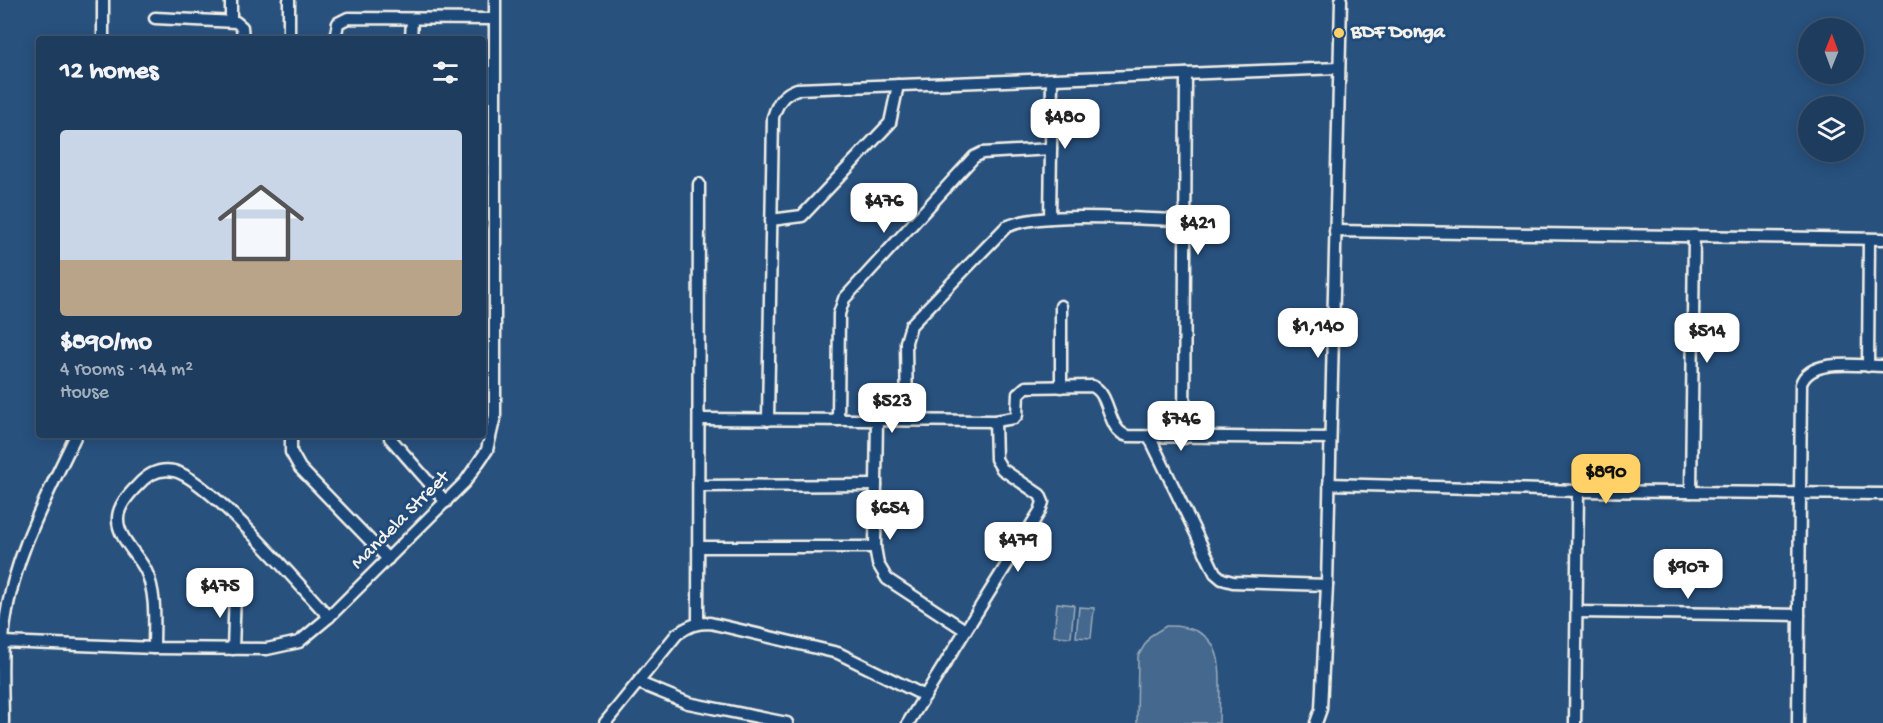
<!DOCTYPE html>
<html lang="en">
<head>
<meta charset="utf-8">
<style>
  body { margin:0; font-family:"Gochi Hand",sans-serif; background:#264464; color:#f1f3f6; height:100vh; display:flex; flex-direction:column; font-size:22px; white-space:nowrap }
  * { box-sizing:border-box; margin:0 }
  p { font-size:20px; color:#a1aebc }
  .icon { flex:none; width:33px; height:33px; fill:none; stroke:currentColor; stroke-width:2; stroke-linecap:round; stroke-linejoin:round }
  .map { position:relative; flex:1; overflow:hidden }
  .sheet { position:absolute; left:36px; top:36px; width:450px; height:402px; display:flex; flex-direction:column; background:#1e3d5e; border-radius:6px; box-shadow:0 3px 15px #0003,0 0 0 2px #3c5673 }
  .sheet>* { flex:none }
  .needle { width:39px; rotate:1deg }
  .tools { position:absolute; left:1798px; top:18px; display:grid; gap:12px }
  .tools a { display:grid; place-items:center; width:66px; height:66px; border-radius:50%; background:#1e3d5e; box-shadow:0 3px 15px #0003,0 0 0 2px #3c5673; font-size:30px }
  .price { position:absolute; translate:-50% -51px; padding:0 14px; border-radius:12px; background:#fff; color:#222; font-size:20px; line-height:39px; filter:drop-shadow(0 2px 3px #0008) }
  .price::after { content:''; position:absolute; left:50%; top:36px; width:18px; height:14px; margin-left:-9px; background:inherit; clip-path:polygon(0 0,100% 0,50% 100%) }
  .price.active { background:#ffd166; color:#111 }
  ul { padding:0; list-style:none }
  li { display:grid; align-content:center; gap:12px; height:318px; padding:0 24px }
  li+li { border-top:2px solid #3c5673 }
  li span { display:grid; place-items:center; height:186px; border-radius:6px; color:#555 }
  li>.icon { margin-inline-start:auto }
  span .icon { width:108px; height:108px; fill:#fffc; stroke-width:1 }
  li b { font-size:26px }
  h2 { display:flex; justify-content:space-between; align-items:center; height:72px; padding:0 24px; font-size:26px }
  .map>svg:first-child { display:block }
  .green { fill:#45688e; stroke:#9cacbb; stroke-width:1.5 }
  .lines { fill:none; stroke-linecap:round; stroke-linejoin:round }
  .minor-casing { stroke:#f4f1e8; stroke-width:15 }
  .minor { stroke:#1f4a7a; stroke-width:10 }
  .poi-dot { fill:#ffd166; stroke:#1f4a7a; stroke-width:2 }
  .labels { text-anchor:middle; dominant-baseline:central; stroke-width:6; stroke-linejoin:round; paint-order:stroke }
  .poi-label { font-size:20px; font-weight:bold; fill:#f4f1e8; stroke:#1f4a7a; text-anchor:start }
  .street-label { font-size:20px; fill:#f4f1e8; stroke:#1f4a7a }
</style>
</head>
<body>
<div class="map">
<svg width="1883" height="723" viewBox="0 0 1883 723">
  <rect width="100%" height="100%" fill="#28517e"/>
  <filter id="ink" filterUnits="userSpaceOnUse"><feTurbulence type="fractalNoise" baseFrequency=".0167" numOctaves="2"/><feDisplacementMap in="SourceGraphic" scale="12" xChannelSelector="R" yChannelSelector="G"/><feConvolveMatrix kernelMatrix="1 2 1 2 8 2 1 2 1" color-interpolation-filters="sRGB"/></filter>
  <g filter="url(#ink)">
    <!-- green -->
    <g class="green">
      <path d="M1057,603L1074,605L1071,637L1054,636Z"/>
      <path d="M1079,607L1094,608L1091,638L1076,637Z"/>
      <path d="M1166,626C1232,625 1219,674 1219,723H1137L1138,656L1150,636Z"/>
    </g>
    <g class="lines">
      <!-- minor casing -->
      <g class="minor-casing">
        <g id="minor">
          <path d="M289,0V39"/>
          <path d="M155,18L236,22L242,27L243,39"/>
          <path d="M231,21V0"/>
          <path d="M103,39V0"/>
          <path d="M335,39L338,23L348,18L494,19"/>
          <path d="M411,39L412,19"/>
          <path d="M1050,218L1052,80"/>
          <path d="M771,220L802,216L890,123L898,85"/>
          <path d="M1335,231L1883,239"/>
          <path d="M1868,366L1869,239"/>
          <path d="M1061,387V306"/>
          <path d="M700,419L995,421L1014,418L1017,415L1018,394L1026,387L1092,386C1112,394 1106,431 1128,436L1330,438"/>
          <path d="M768,420L773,117C778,102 783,94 797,89L1339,68"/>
          <path d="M838,420L839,314L844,299L974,157L982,153L1051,149"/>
          <path d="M877,420L875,547L878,564L887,579L965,630"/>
          <path d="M907,420L906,342L911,325L1006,227C1042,210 1140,220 1184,220"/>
          <path d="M291,435V452L300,468L388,559"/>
          <path d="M390,438L446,502"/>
          <path d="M1150,438L1215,573L1222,579L1233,582L1327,585"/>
          <path d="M1184,438L1186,74"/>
          <path d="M1329,484L1578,491L1883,494"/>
          <path d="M700,486L876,485"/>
          <path d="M1691,492L1694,236"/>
          <path d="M699,547H875"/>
          <path d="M1577,612L1799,615"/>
          <path d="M698,623L699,184"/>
          <path d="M3,642L154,648L267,649L299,642L329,617L465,482L487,450L495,416V0"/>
          <path d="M154,648C154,624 157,594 146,571C139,556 118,538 118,520C117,507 129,494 138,485C147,475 159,468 174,471C209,479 300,586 329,617"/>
          <path d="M233,649L235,591"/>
          <path d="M639,683L688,703L787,723"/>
          <path d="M3,723C3,690 0,655 5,622C14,555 47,496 76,435"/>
          <path d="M605,723L677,634C689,626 695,623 710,623L838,653L925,696"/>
          <path d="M908,723L1040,511L1043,502L1040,495L1002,469L996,459L995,421"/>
          <path d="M1316,723L1321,709L1327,585L1341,0"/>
          <path d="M1575,723L1578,491"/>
          <path d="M1798,723L1801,384C1810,357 1859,366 1883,366"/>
        </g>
      </g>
      <!-- minor -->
      <use href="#minor" class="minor"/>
    </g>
  </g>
  <!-- markers -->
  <circle class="poi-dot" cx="1339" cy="33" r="6"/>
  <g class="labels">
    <!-- poi labels -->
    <g class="poi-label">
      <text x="1351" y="33">BDF Donga</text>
    </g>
    <!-- street labels -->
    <g class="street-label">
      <text transform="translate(401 521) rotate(-45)">Mandela Street</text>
    </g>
  </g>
</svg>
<div class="tools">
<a><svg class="needle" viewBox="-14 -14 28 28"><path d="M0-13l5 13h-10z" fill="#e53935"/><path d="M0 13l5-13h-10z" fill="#a1aebc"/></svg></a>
<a><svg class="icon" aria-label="layers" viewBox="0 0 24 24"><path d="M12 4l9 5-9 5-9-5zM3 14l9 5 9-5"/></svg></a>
</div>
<b class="price" style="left:1065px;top:150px">$480</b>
<b class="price" style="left:884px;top:234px">$476</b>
<b class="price" style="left:1198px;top:256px">$421</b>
<b class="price" style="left:1318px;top:359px">$1,140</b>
<b class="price" style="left:1707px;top:364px">$514</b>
<b class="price" style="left:892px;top:434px">$523</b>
<b class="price" style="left:1181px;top:452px">$746</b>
<b class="price active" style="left:1606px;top:505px">$890</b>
<b class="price" style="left:890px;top:541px">$654</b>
<b class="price" style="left:1018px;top:573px">$479</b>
<b class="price" style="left:1688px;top:600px">$907</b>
<b class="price" style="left:220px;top:619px">$475</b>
<section class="sheet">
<h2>12 homes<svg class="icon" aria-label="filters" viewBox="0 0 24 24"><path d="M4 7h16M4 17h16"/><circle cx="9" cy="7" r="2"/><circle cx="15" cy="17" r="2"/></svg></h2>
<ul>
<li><span style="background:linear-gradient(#c9d6e8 70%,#b9a48a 0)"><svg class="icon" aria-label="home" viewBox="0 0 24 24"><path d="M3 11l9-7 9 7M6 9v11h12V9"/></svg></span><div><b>$890/mo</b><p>4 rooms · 144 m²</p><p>House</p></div></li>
</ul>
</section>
</div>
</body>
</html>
